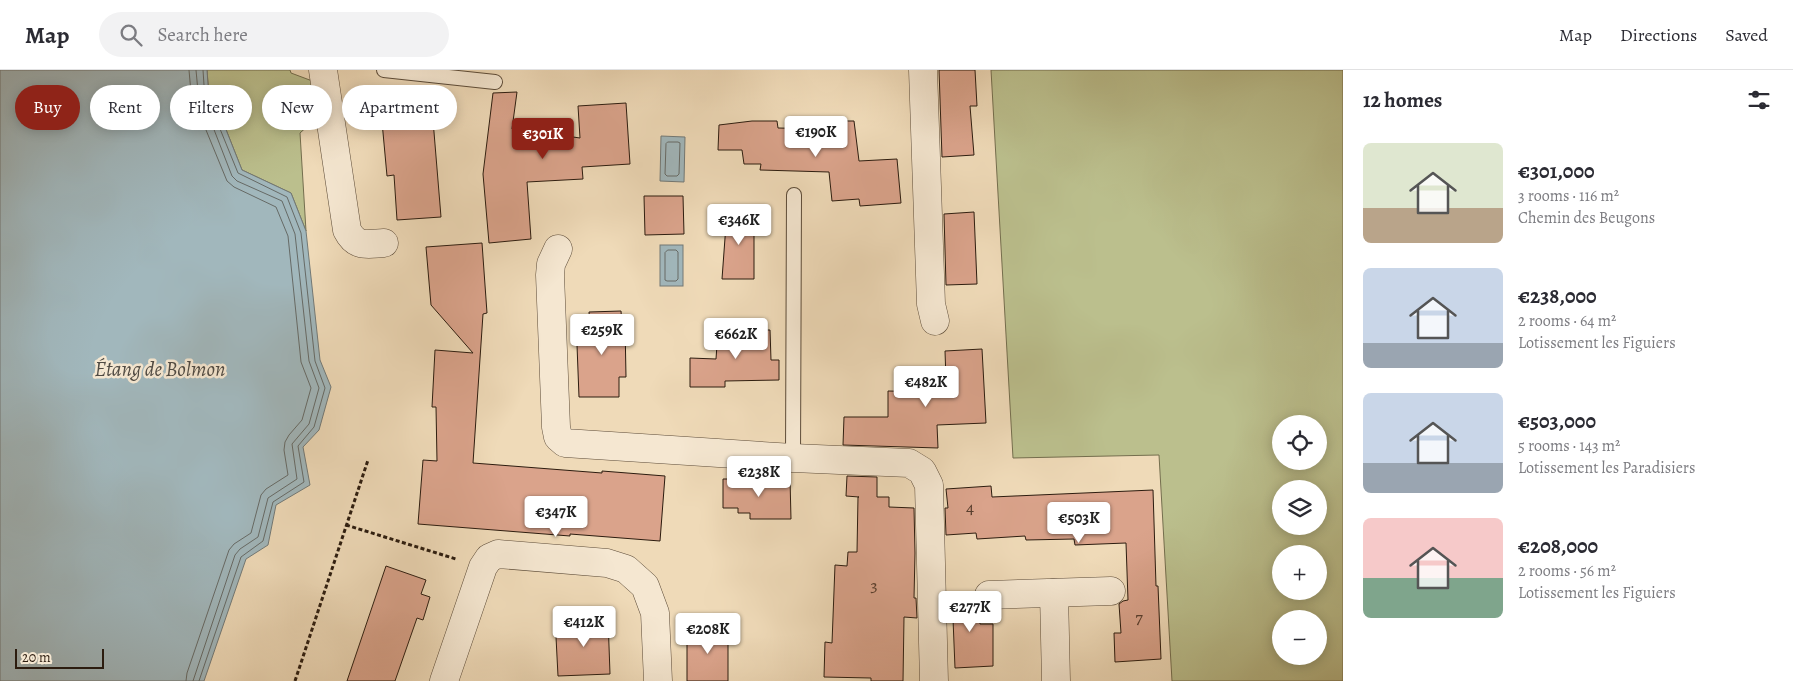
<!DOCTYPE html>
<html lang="en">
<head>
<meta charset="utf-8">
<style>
  body { margin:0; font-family:Alegreya,serif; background:#f2f2f3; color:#2b2b33; height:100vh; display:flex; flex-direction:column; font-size:19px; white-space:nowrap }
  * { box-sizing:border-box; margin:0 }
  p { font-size:16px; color:#7c7c81 }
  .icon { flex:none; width:28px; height:28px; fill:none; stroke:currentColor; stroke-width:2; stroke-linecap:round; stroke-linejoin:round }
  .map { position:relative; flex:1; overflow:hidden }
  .sheet { display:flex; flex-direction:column; background:#fff; width:450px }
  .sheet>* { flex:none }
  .top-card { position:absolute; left:15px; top:15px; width:475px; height:45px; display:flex; gap:10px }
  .tools { position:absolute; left:1272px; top:345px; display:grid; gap:10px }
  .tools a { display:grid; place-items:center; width:55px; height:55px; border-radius:50%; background:#fff; box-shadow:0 2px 12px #0003; font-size:25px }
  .scale { position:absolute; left:15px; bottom:12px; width:89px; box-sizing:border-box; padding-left:5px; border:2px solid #2c1c0f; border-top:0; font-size:14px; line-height:18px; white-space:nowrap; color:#2c1c0f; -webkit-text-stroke:4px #f5e7d1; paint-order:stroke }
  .price { position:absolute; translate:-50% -42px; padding:0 11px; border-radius:5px; background:#fff; color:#222; font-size:16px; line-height:32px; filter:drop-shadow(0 1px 2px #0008) }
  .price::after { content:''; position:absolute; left:50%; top:30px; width:15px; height:11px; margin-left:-8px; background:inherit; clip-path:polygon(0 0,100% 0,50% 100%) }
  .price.current { background:#8f2418; color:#fff }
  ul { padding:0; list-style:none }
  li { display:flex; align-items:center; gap:15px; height:125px; padding:0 20px }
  li span { display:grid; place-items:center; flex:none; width:140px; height:100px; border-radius:8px; color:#555 }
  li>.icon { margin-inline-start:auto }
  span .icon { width:60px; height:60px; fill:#fffc; stroke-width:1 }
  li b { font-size:21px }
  h2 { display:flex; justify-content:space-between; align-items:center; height:60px; padding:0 20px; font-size:21px }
  .tag { padding:0 18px; border-radius:22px; background:#fff; box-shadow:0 2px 12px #0003; font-size:18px; line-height:45px }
  .tag.current { background:#8f2418; color:#fff }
  header { display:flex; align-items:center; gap:30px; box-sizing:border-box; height:70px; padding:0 25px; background:#fff; border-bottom:1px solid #e1e1e2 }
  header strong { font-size:24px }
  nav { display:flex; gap:28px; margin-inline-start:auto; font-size:18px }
  .search { width:350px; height:45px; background:#f2f2f3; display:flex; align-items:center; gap:12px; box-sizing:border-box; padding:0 18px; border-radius:28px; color:#7c7c81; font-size:19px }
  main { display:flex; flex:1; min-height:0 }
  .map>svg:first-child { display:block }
  .green { fill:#bbbf8d; stroke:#746e4e; fill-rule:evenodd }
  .water { fill:#a1b7bc; stroke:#727977 }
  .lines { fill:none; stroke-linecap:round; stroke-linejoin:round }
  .shore { stroke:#666a66; stroke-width:1 }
  .building { fill:#daa38b; stroke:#2c1c0f }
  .lane-casing { stroke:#5d4c39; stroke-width:16 }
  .street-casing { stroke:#5d4c39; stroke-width:29 }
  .path { stroke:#2c1c0f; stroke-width:3; stroke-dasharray:4 2.5; stroke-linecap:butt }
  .lane { stroke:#f5e7d1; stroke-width:14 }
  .street { stroke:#f5e7d1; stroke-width:28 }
  .labels { text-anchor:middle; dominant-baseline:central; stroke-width:5; stroke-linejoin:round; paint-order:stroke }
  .number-label { font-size:18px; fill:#583e2e }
  .water-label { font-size:21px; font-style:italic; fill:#4f4a43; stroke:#f5e7d1 }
</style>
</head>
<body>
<header>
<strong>Map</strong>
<div class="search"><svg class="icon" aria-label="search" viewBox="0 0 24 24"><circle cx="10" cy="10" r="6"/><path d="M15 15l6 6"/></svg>Search here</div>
<nav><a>Map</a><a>Directions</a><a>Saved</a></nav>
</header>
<main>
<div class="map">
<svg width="1343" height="611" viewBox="0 0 1343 611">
  <rect width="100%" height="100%" fill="#efdab8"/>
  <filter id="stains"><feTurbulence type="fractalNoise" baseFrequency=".004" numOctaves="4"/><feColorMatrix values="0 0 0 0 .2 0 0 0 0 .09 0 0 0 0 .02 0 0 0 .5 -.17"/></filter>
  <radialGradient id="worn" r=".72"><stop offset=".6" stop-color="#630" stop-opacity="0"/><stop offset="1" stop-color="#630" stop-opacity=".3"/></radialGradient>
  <!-- green -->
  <g class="green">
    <path d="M207,0H290L291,3L315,12L321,44L300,63L306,161L291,123L242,100L223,52L209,28Z"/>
    <path d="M991,0H1343V611H1172L1159,385L1013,388ZM1281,354H1319V391H1281ZM1281,419H1319V456H1281ZM1281,484H1319V521H1281ZM1281,549H1319V586H1281Z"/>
  </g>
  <!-- water -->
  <g class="water">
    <path d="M0,0H207L209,28L223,52L242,100L291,123L306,161L320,290L331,317L319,360L303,377L310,415L276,435L268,475L246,489L204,611H0Z"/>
    <path d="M661,66L685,67L684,112L660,111Z"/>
    <rect x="660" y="175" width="23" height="41"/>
  </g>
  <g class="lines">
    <!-- shore -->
    <g class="shore">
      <path d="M668,72H678L680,73L679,104L677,106H667L665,104L666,74Z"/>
      <path d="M668,180H676L678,182V209L676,211H667L665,210V183Z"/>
      <path d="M186,611L187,603L229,480L234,474L251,463L261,425L266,419L288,405L284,380L285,372L289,365L302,350L311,318L301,292L288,166L276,137L234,117L227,111L206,60L192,34L189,0"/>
      <path d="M193,611L235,485L240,479L258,467L268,428L297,409L292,374L309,354L319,318L309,291L295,164L282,131L237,111L232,106L213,57L199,32L196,0"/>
      <path d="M199,611L241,487L263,471L273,432L304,412L298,376L314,357L325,318L315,291L301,163L287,127L238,103L218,54L205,30L203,0"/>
    </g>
  </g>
  <!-- building -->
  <g class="building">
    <path d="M939,0H975L977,36H970L974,85L942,87Z"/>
    <path d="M517,22L512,59L531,61L530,69L566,66L580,68L578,36L626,33L630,94L582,97L583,109L527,112L531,169L489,173L483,104L493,23Z"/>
    <path d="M380,30L432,38L441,147L397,150L394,105L387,106Z"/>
    <path d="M752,51H777L778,58L825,59V51H854L859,91L897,89L901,133L860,136L859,129L832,131L829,102L760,100L761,94H744L742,80H718L719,55Z"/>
    <path d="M644,126H683L684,164L645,165Z"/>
    <path d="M727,141L754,142V209H722Z"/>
    <path d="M974,142L977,214L946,215L944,144Z"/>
    <path d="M482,173L487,243L483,244L473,393L602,403V401L665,406L660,471L570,464V466L418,454L423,390L437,391L436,337H432L435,280L473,283L431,235L426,177Z"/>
    <path d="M621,241L622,255L625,254L626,307H619V327H579L577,275H587L586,256H590L589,242Z"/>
    <path d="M718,260H770L771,290H779V310L725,311V317H690V288L716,289Z"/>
    <path d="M982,279L986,353L937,355L938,378L843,375L844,347H888V321L935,322L934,311L946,310L945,281Z"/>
    <path d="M847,406L877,407V427H889V437L914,438L915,483L914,528H916L917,548L904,547L903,611H871V608L824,607L825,572L832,573L835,495L847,496L848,482H857L858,427H859L846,426Z"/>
    <path d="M723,409H790L791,449H750V443H738V438H723Z"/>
    <path d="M991,416L992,427L1153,420L1156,516H1158L1161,589L1115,592L1114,563H1121L1119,534L1123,531L1128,530L1126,473L1075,475L1074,469L1026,470L1025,466L977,469L976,463L946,465L945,438H948L946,419Z"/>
    <path d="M386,496L426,510L421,524L430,527L423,550L417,548L395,611H347Z"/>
    <path d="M973,525L976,533L979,537L980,554H993V596L955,598L953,549H948L947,526Z"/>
    <path d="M608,548L610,604L558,606L556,567H563L562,550Z"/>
    <rect x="687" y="559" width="41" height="52"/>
  </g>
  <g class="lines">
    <!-- lane casing -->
    <g class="lane-casing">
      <g id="lane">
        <path d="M384,0L495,12"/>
        <path d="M793,388L794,125"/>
      </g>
    </g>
    <!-- street casing -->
    <g class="street-casing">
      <g id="street">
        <path d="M323,0L347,160C356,178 367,174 384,173"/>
        <path d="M923,0L931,234L935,251"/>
        <path d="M558,179L551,194L550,205L556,357L558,367L565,373L793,388L909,393L922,401L929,415L934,611"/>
        <path d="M1054,523L1056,611"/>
        <path d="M989,525L1111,521"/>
        <path d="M444,611L483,497L489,488L498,484L607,493L626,499L645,516L655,543L658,611"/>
      </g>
    </g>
    <!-- path -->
    <g class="path">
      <path d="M346,455L456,489"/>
      <path d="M295,611L368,390"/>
    </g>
    <!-- lane -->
    <use href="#lane" class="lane"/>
    <!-- street -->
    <use href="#street" class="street"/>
  </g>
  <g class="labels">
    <!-- number labels -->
    <g class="number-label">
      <text x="970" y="437">4</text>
      <text x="874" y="515">3</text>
      <text x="1139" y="547">7</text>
    </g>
    <!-- water labels -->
    <g class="water-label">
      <text x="160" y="299">Étang de Bolmon</text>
    </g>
  </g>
  <rect width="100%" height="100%" filter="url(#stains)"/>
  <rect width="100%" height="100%" fill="url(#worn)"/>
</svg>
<div class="tools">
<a><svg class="icon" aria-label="locate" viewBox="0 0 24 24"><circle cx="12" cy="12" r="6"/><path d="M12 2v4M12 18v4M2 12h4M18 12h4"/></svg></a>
<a><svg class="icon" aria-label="layers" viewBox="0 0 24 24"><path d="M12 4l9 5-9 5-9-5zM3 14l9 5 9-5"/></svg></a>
<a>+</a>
<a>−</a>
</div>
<div class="scale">20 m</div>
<b class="price" style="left:816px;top:88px">€190K</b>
<b class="price current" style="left:543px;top:90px">€301K</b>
<b class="price" style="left:739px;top:176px">€346K</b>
<b class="price" style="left:602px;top:286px">€259K</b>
<b class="price" style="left:736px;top:290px">€662K</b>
<b class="price" style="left:926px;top:338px">€482K</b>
<b class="price" style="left:759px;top:428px">€238K</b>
<b class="price" style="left:556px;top:468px">€347K</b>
<b class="price" style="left:1079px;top:474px">€503K</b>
<b class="price" style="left:970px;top:563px">€277K</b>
<b class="price" style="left:584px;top:578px">€412K</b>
<b class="price" style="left:708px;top:585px">€208K</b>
<div class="top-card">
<a class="tag current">Buy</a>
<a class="tag">Rent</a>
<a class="tag">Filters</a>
<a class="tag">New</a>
<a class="tag">Apartment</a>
</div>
</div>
<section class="sheet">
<h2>12 homes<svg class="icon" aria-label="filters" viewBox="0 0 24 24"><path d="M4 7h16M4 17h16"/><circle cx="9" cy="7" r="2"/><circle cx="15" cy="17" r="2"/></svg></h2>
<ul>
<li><span style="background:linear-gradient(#dfe7d0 65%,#b9a48a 0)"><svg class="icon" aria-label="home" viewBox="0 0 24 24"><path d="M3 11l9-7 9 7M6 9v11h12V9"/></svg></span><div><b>€301,000</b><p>3 rooms · 116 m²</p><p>Chemin des Beugons</p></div></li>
<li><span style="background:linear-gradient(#c9d6e8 75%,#9aa5b1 0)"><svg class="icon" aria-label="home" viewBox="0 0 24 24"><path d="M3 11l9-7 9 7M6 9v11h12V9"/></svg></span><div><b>€238,000</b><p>2 rooms · 64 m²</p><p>Lotissement les Figuiers</p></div></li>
<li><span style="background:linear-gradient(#c9d6e8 70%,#9aa5b1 0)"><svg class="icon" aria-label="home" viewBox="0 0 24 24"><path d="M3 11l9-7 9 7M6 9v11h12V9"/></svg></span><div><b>€503,000</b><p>5 rooms · 143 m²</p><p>Lotissement les Paradisiers</p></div></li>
<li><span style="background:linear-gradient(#f6c9c9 60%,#7fa58c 0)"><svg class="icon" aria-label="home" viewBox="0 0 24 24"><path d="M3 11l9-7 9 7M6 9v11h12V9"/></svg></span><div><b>€208,000</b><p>2 rooms · 56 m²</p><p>Lotissement les Figuiers</p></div></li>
</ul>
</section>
</main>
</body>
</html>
